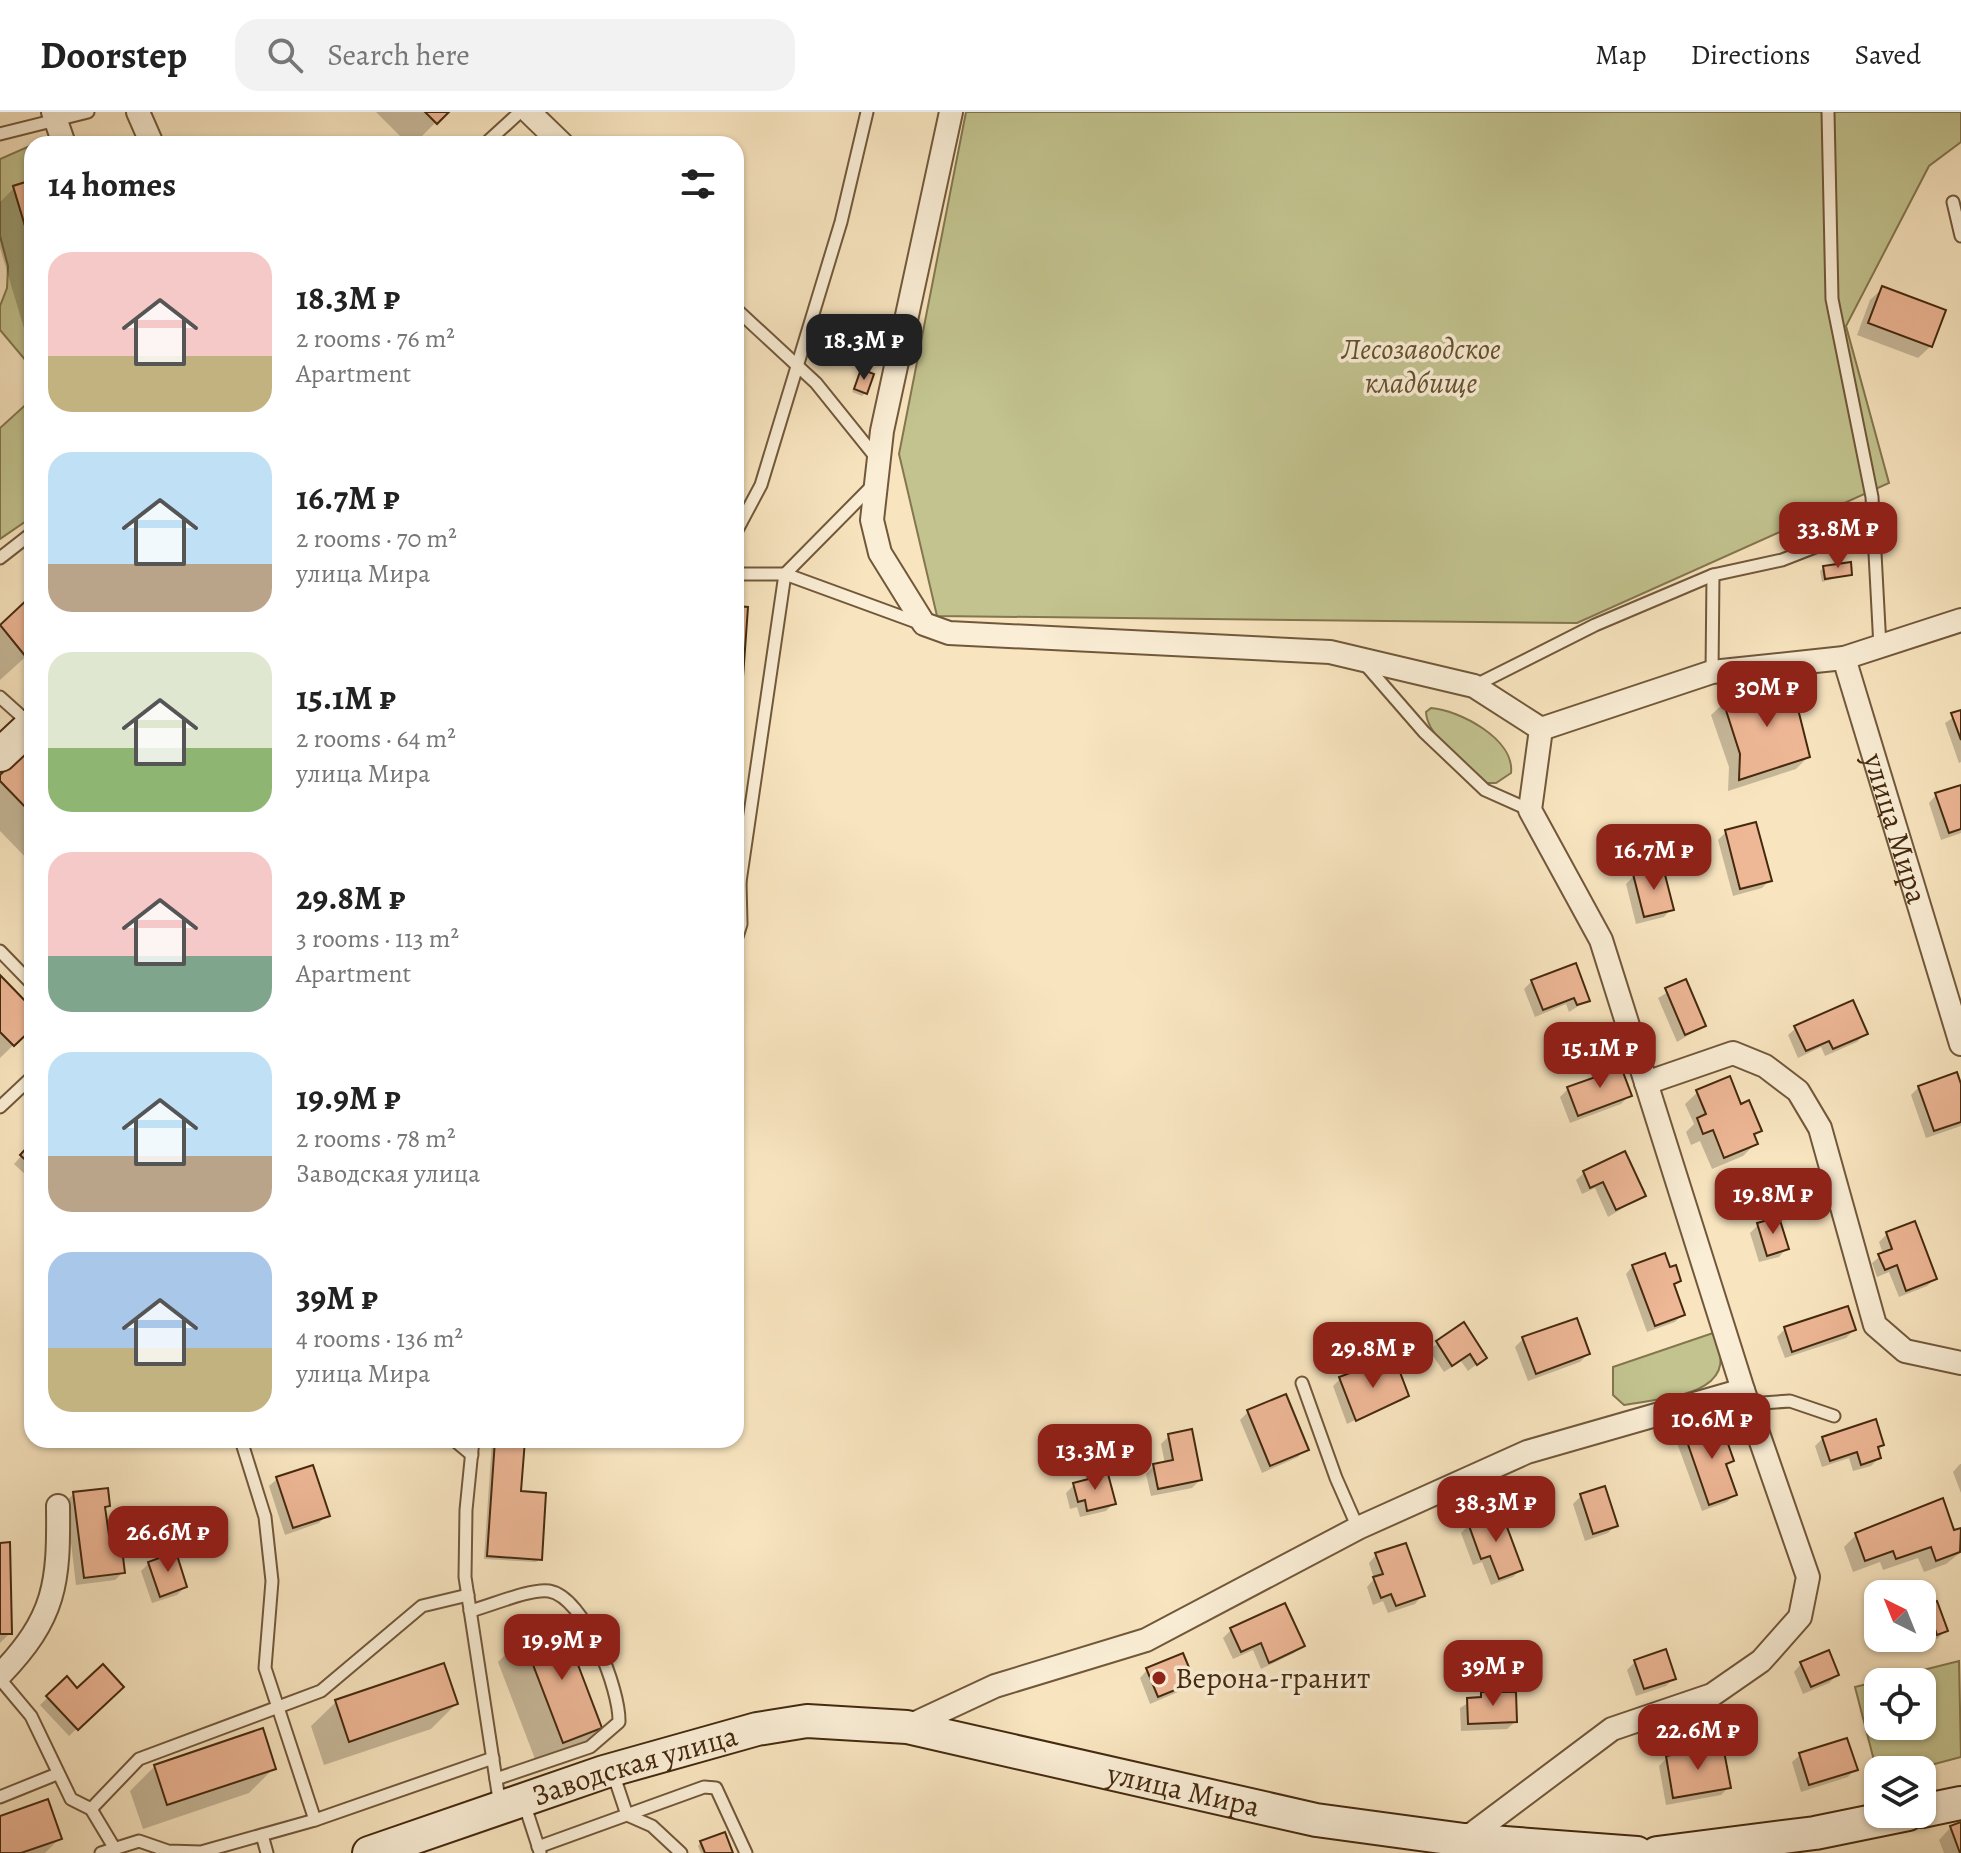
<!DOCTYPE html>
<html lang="en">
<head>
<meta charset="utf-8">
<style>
  body { margin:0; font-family:Alegreya,serif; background:#f2f2f2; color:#222; height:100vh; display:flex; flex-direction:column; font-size:30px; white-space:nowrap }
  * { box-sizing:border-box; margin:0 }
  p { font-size:26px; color:#767676 }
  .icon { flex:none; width:44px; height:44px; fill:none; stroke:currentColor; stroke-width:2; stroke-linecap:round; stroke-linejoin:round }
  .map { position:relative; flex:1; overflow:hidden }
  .sheet { position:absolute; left:24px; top:24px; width:720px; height:1312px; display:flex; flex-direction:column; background:#fff; border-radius:24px; box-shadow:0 2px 6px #0004 }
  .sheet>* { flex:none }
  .needle { width:52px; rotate:317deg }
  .fabs { position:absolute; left:1864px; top:1468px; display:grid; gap:16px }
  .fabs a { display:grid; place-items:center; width:72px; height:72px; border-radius:16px; background:#fff; box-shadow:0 2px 6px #0004; font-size:40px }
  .price { position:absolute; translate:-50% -68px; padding:0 18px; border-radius:16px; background:#8f2418; color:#fff; font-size:26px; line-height:52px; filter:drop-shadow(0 2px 4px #0008) }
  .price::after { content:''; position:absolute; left:50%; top:48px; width:24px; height:18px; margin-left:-12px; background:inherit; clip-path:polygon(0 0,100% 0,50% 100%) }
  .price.selected { background:#222; color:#fff }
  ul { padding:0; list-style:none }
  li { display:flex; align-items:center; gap:24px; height:200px; padding:0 24px }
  li span { display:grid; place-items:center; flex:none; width:224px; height:160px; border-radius:24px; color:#555 }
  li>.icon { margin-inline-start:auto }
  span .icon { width:96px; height:96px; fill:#fffc; stroke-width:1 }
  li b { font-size:34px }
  h2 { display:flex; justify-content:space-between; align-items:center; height:96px; padding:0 24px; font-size:34px }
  header { display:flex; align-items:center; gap:48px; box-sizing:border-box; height:112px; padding:0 40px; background:#fff; border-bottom:2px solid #e0e0e0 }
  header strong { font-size:38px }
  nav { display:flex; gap:44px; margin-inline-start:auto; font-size:28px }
  .search { width:560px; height:72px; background:#f2f2f2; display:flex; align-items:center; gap:20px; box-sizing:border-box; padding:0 28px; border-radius:24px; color:#767676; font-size:30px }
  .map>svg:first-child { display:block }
  .green { fill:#c2c38f; stroke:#84764e; stroke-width:2; fill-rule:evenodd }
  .shadow { fill:#0003 }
  .building { fill:#eeb796; stroke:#45290e; stroke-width:2 }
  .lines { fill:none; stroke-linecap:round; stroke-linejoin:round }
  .lane-casing { stroke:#72583a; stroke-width:15 }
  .street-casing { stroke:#72583a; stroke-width:26 }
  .secondary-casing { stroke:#45290e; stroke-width:36 }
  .lane { stroke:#faeed6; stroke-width:11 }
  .street { stroke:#faeed6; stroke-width:22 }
  .secondary { stroke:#faeed6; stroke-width:32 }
  .poi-dot { fill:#8f2418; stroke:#faeed6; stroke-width:3 }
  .labels { text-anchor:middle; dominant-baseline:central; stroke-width:7; stroke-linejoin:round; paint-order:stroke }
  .park-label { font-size:30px; font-style:italic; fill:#64502e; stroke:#faeed6 }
  .street-label { font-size:30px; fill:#45290e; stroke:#faeed6 }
  .poi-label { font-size:30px; fill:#45290e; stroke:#faeed6; text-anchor:start }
</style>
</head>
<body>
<header>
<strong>Doorstep</strong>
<div class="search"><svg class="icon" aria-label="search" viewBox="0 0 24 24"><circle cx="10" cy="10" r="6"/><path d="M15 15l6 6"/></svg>Search here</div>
<nav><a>Map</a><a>Directions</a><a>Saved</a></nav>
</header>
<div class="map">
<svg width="1961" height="1741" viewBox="0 0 1961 1741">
  <rect width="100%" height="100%" fill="#f8e5c0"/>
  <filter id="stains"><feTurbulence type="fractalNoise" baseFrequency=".0025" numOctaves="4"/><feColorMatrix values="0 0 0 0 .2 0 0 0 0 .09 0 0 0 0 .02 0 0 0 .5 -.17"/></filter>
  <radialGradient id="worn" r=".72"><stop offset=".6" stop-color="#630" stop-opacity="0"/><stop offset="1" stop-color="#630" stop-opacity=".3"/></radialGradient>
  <!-- green -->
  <g class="green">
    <path d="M966,0H1961V30L1929,54L1846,214L1889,371L1577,511L937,504L899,342Z"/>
    <path d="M32,33V68L13,74L32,137V256L0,218V194L7,176L8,154L0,124V47Z"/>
    <path d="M32,287V405L0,427V316Z"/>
    <path d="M1431,596C1459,598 1515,627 1511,661L1496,671H1486C1469,654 1427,626 1426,600Z"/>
    <path d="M1713,1221C1746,1284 1666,1285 1624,1293L1613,1283V1255Z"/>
    <path d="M1959,1549L1961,1645L1912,1658H1878V1664L1855,1575ZM1922,1570V1614H1878V1570Z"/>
  </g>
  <!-- shadow -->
  <g class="shadow">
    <path d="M376,0H446L414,32H408Z"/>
    <path d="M32,70V243L0,136V90L14,76Z"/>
    <path d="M1883,176L1931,234L1918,246L1857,223L1870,188Z"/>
    <path d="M861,260L865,281L862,284L852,280Z"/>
    <path d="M1824,456L1850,462L1822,470L1820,459Z"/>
    <path d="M32,486V539L0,568V515Z"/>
    <path d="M1724,591L1808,645L1796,657L1728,679L1729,655L1711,603Z"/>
    <path d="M1961,600V650L1959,651L1945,611Z"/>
    <path d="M32,651V752L0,719V666Z"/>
    <path d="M1961,675V721L1941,728L1929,691L1936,683Z"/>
    <path d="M1726,720L1770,768L1762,776L1733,784L1718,728Z"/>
    <path d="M1634,764L1671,797L1664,805L1636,812L1626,772Z"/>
    <path d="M0,866L32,899V915L0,946Z"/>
    <path d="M1532,869L1588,888L1569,900L1566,892L1535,905L1524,877Z"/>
    <path d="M1685,870L1704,914L1677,930L1658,886Z"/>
    <path d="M1796,916L1865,922L1857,930L1825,944L1821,935L1798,946L1788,923Z"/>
    <path d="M1605,954L1629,984L1621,992L1570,1011L1560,985L1568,977L1598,966L1597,962Z"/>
    <path d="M1919,975L1961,978V1014L1926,1026L1911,983Z"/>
    <path d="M1698,980L1740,994L1760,1018L1753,1025L1755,1032L1743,1044L1712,1057L1700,1029L1691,1033L1686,1020L1694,1012L1685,992Z"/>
    <path d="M32,1032V1064L29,1066L14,1052Z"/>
    <path d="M1584,1061L1643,1084L1608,1105L1595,1076L1582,1082L1576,1068Z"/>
    <path d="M1758,1113L1786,1137L1779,1145L1759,1150L1750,1121Z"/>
    <path d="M1887,1122L1935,1167L1927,1174L1899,1185L1889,1160L1877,1165L1872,1151L1883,1142L1879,1130Z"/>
    <path d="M1633,1154L1669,1158L1679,1168L1673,1174L1683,1202L1675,1210L1647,1220L1626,1162Z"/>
    <path d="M1463,1213L1485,1246L1468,1259L1461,1249L1444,1260L1429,1238Z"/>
    <path d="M1785,1217L1854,1218L1846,1226L1785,1246L1777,1225Z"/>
    <path d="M1523,1227L1588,1242L1580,1250L1528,1269L1515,1235Z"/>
    <path d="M1340,1267L1407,1284L1400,1290V1286L1347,1312L1333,1274Z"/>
    <path d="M1248,1300L1306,1337L1298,1345L1262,1361L1240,1308Z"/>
    <path d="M1685,1323L1732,1349L1725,1355L1735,1382L1727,1390L1702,1399L1677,1331Z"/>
    <path d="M1169,1324L1200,1368L1192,1376L1151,1384L1146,1362L1154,1354L1165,1352L1161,1332Z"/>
    <path d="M1823,1326L1882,1332L1876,1338L1879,1346L1871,1354L1853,1359L1849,1346L1822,1355L1815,1334Z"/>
    <path d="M492,1328H523L519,1381L540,1447L536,1450L484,1447Z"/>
    <path d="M1960,1352H1961V1381L1953,1360Z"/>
    <path d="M277,1367L327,1403L319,1411L285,1423L269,1374Z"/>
    <path d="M1074,1373L1114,1391L1106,1399L1080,1405L1077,1395L1070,1397L1066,1381Z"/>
    <path d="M74,1382L108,1394L103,1398L107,1425L123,1460L115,1468L76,1473L66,1389Z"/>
    <path d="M1581,1384L1616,1413L1608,1421L1585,1429L1573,1392Z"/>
    <path d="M1469,1413L1521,1457L1513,1465L1491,1473L1482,1450L1473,1453L1461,1421Z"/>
    <path d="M1961,1418V1440L1946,1452L1924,1460L1918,1446L1883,1458L1880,1450L1853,1460L1844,1435L1856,1423Z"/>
    <path d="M0,1433L10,1521L0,1531Z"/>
    <path d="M1376,1443L1422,1484L1415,1492L1388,1501L1383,1489L1373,1493L1367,1475L1374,1467L1369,1451Z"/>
    <path d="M149,1451L185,1475L177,1483L152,1491L141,1459Z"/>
    <path d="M1922,1496L1945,1519L1937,1527L1929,1529L1925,1517L1922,1518Z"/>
    <path d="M1231,1518L1302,1534L1294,1541L1261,1557L1253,1538L1233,1547L1223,1526Z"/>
    <path d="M523,1525L600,1616L575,1641L538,1655L498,1550Z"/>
    <path d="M1881,1526H1899L1883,1531Z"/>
    <path d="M1635,1550L1674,1566L1666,1574L1636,1584L1627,1558Z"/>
    <path d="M1801,1552L1837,1563L1829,1571L1803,1582L1794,1560Z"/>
    <path d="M1147,1558L1193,1570L1185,1577L1150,1592L1140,1566Z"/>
    <path d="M67,1567L77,1579L121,1575L69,1624L40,1593Z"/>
    <path d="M1482,1582L1515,1610L1507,1617L1461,1619L1460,1596Z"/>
    <path d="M336,1590L456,1592L431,1617L324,1653L311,1614Z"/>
    <path d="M1800,1643L1855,1657L1848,1665L1801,1680L1792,1650Z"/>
    <path d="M1667,1646L1729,1675L1721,1683L1666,1693L1659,1654Z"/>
    <path d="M155,1654L274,1656L249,1681L143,1717L130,1679Z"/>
    <path d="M0,1706L60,1726L45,1741H0Z"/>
    <path d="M1961,1712V1741H1944L1939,1728L1951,1715Z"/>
    <path d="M701,1730L731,1741H701L698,1734Z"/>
  </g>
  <!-- building -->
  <g class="building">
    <path d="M425,0H449L437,12Z"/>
    <path d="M32,68V137L13,74Z"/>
    <path d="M1882,174L1946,198L1932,235L1868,211Z"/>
    <path d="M861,257L874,262L867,282L854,277Z"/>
    <path d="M1851,450L1852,463L1825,467L1823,454Z"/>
    <path d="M32,483V540L26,545L0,513Z"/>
    <path d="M736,494L748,495L736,663Z"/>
    <path d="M1791,569L1810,645L1739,668L1740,642L1723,589Z"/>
    <path d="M1961,598V628L1951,601Z"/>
    <path d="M24,640L32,648V702L0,669V663Z"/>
    <path d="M1961,673V717L1949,721L1935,681Z"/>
    <path d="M1756,710L1772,769L1740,777L1725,718Z"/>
    <path d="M1663,755L1674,798L1644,805L1633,762Z"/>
    <path d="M1576,851L1590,889L1577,893L1574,886L1543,898L1531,868Z"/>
    <path d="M0,863L32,896V917L14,934L0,920Z"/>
    <path d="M1686,867L1706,914L1685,923L1665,876Z"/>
    <path d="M1853,888L1868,922L1833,937L1829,929L1806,939L1794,914Z"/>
    <path d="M1618,947L1632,984L1578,1004L1567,975L1607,961L1603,952Z"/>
    <path d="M1957,960L1961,972V1010L1934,1019L1918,974Z"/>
    <path d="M1730,964L1741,992L1749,988L1762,1019L1754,1022L1758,1032L1724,1046L1713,1018L1703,1022L1697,1006L1706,1002L1696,978Z"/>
    <path d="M32,1030V1054L20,1043Z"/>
    <path d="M1625,1039L1646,1084L1616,1098L1603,1070L1590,1076L1583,1059Z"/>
    <path d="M1779,1105L1789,1137L1767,1144L1757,1111Z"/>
    <path d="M1915,1109L1937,1167L1906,1179L1897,1153L1885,1158L1878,1142L1892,1137L1886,1120Z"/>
    <path d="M1665,1141L1670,1155L1676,1153L1681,1169L1674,1172L1685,1203L1655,1214L1632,1153Z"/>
    <path d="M1848,1194L1856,1218L1792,1240L1784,1215Z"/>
    <path d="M1577,1206L1590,1242L1536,1262L1522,1225Z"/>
    <path d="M1464,1210L1487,1246L1477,1253L1470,1242L1452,1254L1436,1229Z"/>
    <path d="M1374,1252L1378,1263L1398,1255L1409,1284L1356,1309L1339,1265Z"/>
    <path d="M1286,1282L1309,1338L1270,1354L1247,1298Z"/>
    <path d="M1876,1307L1884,1333L1878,1335L1881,1346L1861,1353L1857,1340L1830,1349L1822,1325Z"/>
    <path d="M1720,1309L1734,1349L1726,1352L1737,1383L1709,1393L1684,1321Z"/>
    <path d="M1192,1317L1202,1368L1158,1377L1153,1352L1173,1348L1168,1322Z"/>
    <path d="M495,1328H525L521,1379L546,1381L542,1448L487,1444Z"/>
    <path d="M313,1353L330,1404L293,1416L276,1365Z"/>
    <path d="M1108,1362L1116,1392L1087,1399L1085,1388L1078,1390L1073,1371Z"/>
    <path d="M1605,1374L1618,1414L1593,1422L1580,1382Z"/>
    <path d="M108,1376L110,1394L105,1395L109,1423L120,1421L125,1461L84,1466L73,1380Z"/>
    <path d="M1943,1386L1954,1418L1961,1416L1960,1440L1936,1449L1931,1435L1896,1447L1893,1439L1865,1449L1855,1421Z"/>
    <path d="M1501,1399L1523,1458L1499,1467L1490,1444L1481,1447L1468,1411Z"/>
    <path d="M10,1430L12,1522H0V1431Z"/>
    <path d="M1406,1431L1425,1484L1396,1494L1391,1482L1381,1486L1373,1465L1383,1462L1375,1441Z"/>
    <path d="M176,1440L187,1475L160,1485L148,1450Z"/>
    <path d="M1937,1489L1948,1519L1937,1523L1933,1511L1922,1514V1494Z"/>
    <path d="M1285,1491L1305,1534L1269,1551L1261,1531L1241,1540L1230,1516Z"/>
    <path d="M561,1508L602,1616L563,1631L522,1524Z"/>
    <path d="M1666,1537L1676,1567L1644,1577L1634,1548Z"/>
    <path d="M1829,1538L1839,1563L1811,1575L1800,1550Z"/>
    <path d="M1183,1541L1195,1570L1158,1585L1146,1556Z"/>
    <path d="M444,1551L458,1592L349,1630L335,1588Z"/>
    <path d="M103,1552L124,1575L78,1618L46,1584L67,1564L77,1576Z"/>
    <path d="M1481,1580H1516L1517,1610L1468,1612L1467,1586L1481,1585Z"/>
    <path d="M263,1616L276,1657L167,1693L154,1653Z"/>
    <path d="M1847,1626L1858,1658L1809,1673L1799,1641Z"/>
    <path d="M1723,1634L1731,1676L1673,1686L1666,1644Z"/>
    <path d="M48,1687L62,1727L21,1741H0V1704Z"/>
    <path d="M1961,1710V1741H1960L1950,1714Z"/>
    <path d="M725,1720L733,1741H705L700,1729Z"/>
  </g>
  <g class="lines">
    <!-- lane casing -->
    <g class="lane-casing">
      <g id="lane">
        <path d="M1828,0L1832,187L1872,385L1880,535"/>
        <path d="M0,22L88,0"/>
        <path d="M485,32L520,0"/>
        <path d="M1953,90L1961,124"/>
        <path d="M736,197L816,271L878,348"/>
        <path d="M872,374L785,462L919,511"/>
        <path d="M736,420L761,373L841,110L867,0"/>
        <path d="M0,446L32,421"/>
        <path d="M736,462H785L740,770"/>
        <path d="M1364,551L1424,620L1485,678L1530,698"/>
        <path d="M1712,560L1713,463"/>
        <path d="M1474,574L1595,513L1713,463L1782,448L1874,412"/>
        <path d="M0,585L29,611"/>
        <path d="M736,770H740L741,812L736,828"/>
        <path d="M0,839L32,872"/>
        <path d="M0,995L32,965"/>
        <path d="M1302,1271L1336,1366L1358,1416"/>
        <path d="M1748,1292L1790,1289L1834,1304"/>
        <path d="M241,1328L265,1405L272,1469L265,1556L315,1708L493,1646"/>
        <path d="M454,1328L472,1343"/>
        <path d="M473,1328L466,1398L465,1465L500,1694"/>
        <path d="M470,1499C490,1494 531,1476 549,1479C585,1485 620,1578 619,1610L590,1635L496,1667"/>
        <path d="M0,1567L31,1604L71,1687L91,1697L115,1737"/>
        <path d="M613,1661L627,1703L652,1714L681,1741"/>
        <path d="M0,1685L57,1662"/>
        <path d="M524,1691L540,1740"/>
        <path d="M91,1697L139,1647L321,1579L422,1494L468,1483"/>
        <path d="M262,1723L267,1741"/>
        <path d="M538,1735L704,1675L716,1676L746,1741"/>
        <path d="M101,1741L139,1729L168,1739L201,1740L315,1708"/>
      </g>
    </g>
    <!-- street casing -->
    <g class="street-casing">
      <g id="street">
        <path d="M53,0L64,32"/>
        <path d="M138,0L152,32"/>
        <path d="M529,0L562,32"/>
        <path d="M951,0L882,319L872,408L880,441L924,512L949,521L1330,540L1474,574L1541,617"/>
        <path id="s1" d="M1844,546L1961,932"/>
        <path d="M1646,971L1733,941L1765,954L1798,979L1820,1016L1875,1213L1905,1239L1961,1251"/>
        <path d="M0,1563C56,1505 59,1471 58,1394"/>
        <path d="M907,1615L995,1574L1146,1528L1358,1416L1527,1340L1743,1278"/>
        <path d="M1464,1728L1612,1617L1712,1583L1761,1549L1800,1505L1808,1465L1743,1278L1601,828L1530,698L1541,617L1712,560L1844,546L1961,508"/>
      </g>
    </g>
    <!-- secondary casing -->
    <g class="secondary-casing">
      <g id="secondary">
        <path d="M0,643L32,613"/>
        <path d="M1922,1699L1961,1691"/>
        <path id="s2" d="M369,1741L604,1660L757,1617L807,1609L907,1615L1316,1708L1464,1728L1637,1741"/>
        <path d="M1657,1741L1815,1721L1908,1702"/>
      </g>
    </g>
    <!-- lane -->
    <use href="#lane" class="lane"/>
    <!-- street -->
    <use href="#street" class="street"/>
    <!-- secondary -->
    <use href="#secondary" class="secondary"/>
  </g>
  <!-- markers -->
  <circle class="poi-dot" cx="1159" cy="1566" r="8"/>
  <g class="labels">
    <!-- park labels -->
    <g class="park-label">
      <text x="1421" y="237">Лесозаводское<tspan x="1421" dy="34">кладбище</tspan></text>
    </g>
    <!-- street labels -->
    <g class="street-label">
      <text stroke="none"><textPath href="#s1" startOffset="178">улица Мира</textPath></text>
      <text stroke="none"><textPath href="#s2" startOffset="280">Заводская улица</textPath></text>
      <text stroke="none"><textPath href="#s2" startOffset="842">улица Мира</textPath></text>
    </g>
    <!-- poi labels -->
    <g class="poi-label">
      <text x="1175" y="1566">Верона-гранит</text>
    </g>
  </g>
  <rect width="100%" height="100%" filter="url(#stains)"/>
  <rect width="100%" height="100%" fill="url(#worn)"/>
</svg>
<div class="fabs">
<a><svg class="needle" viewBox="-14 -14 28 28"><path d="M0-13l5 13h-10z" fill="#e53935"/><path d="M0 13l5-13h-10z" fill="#767676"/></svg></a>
<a><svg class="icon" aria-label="locate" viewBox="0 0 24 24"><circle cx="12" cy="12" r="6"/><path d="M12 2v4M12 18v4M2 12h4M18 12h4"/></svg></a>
<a><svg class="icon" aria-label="layers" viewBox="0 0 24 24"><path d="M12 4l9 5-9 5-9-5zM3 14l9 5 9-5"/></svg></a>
</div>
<b class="price selected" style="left:864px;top:270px">18.3M ₽</b>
<b class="price" style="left:1838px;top:458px">33.8M ₽</b>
<b class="price" style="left:1767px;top:617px">30M ₽</b>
<b class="price" style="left:1654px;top:780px">16.7M ₽</b>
<b class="price" style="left:1600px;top:978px">15.1M ₽</b>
<b class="price" style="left:1773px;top:1124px">19.8M ₽</b>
<b class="price" style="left:1373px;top:1278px">29.8M ₽</b>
<b class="price" style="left:1712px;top:1349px">10.6M ₽</b>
<b class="price" style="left:1095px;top:1380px">13.3M ₽</b>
<b class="price" style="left:1496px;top:1432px">38.3M ₽</b>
<b class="price" style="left:168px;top:1462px">26.6M ₽</b>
<b class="price" style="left:562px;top:1570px">19.9M ₽</b>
<b class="price" style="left:1493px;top:1596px">39M ₽</b>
<b class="price" style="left:1698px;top:1660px">22.6M ₽</b>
<section class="sheet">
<h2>14 homes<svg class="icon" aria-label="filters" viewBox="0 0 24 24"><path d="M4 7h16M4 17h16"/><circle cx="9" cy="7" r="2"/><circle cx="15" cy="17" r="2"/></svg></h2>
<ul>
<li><span style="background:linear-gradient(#f6c9c9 65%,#c2b280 0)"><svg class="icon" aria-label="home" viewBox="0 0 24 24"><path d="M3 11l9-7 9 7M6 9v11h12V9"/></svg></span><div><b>18.3M ₽</b><p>2 rooms · 76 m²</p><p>Apartment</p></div></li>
<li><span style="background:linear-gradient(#bfe0f5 70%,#b9a48a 0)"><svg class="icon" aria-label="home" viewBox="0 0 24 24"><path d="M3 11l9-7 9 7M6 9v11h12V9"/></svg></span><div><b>16.7M ₽</b><p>2 rooms · 70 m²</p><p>улица Мира</p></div></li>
<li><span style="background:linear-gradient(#dfe7d0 60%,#8fb573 0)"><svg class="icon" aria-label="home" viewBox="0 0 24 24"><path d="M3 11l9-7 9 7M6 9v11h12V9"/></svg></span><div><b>15.1M ₽</b><p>2 rooms · 64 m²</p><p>улица Мира</p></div></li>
<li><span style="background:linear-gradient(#f6c9c9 65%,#7fa58c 0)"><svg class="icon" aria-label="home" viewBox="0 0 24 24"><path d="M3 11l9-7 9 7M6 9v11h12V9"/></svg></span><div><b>29.8M ₽</b><p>3 rooms · 113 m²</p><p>Apartment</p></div></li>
<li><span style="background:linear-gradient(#bfe0f5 65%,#b9a48a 0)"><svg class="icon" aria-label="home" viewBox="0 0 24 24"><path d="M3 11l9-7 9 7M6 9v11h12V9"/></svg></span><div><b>19.9M ₽</b><p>2 rooms · 78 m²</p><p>Заводская улица</p></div></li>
<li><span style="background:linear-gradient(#a9c7e8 60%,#c2b280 0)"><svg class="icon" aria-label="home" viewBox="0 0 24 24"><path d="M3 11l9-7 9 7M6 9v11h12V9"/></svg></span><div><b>39M ₽</b><p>4 rooms · 136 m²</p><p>улица Мира</p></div></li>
</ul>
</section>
</div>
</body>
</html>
